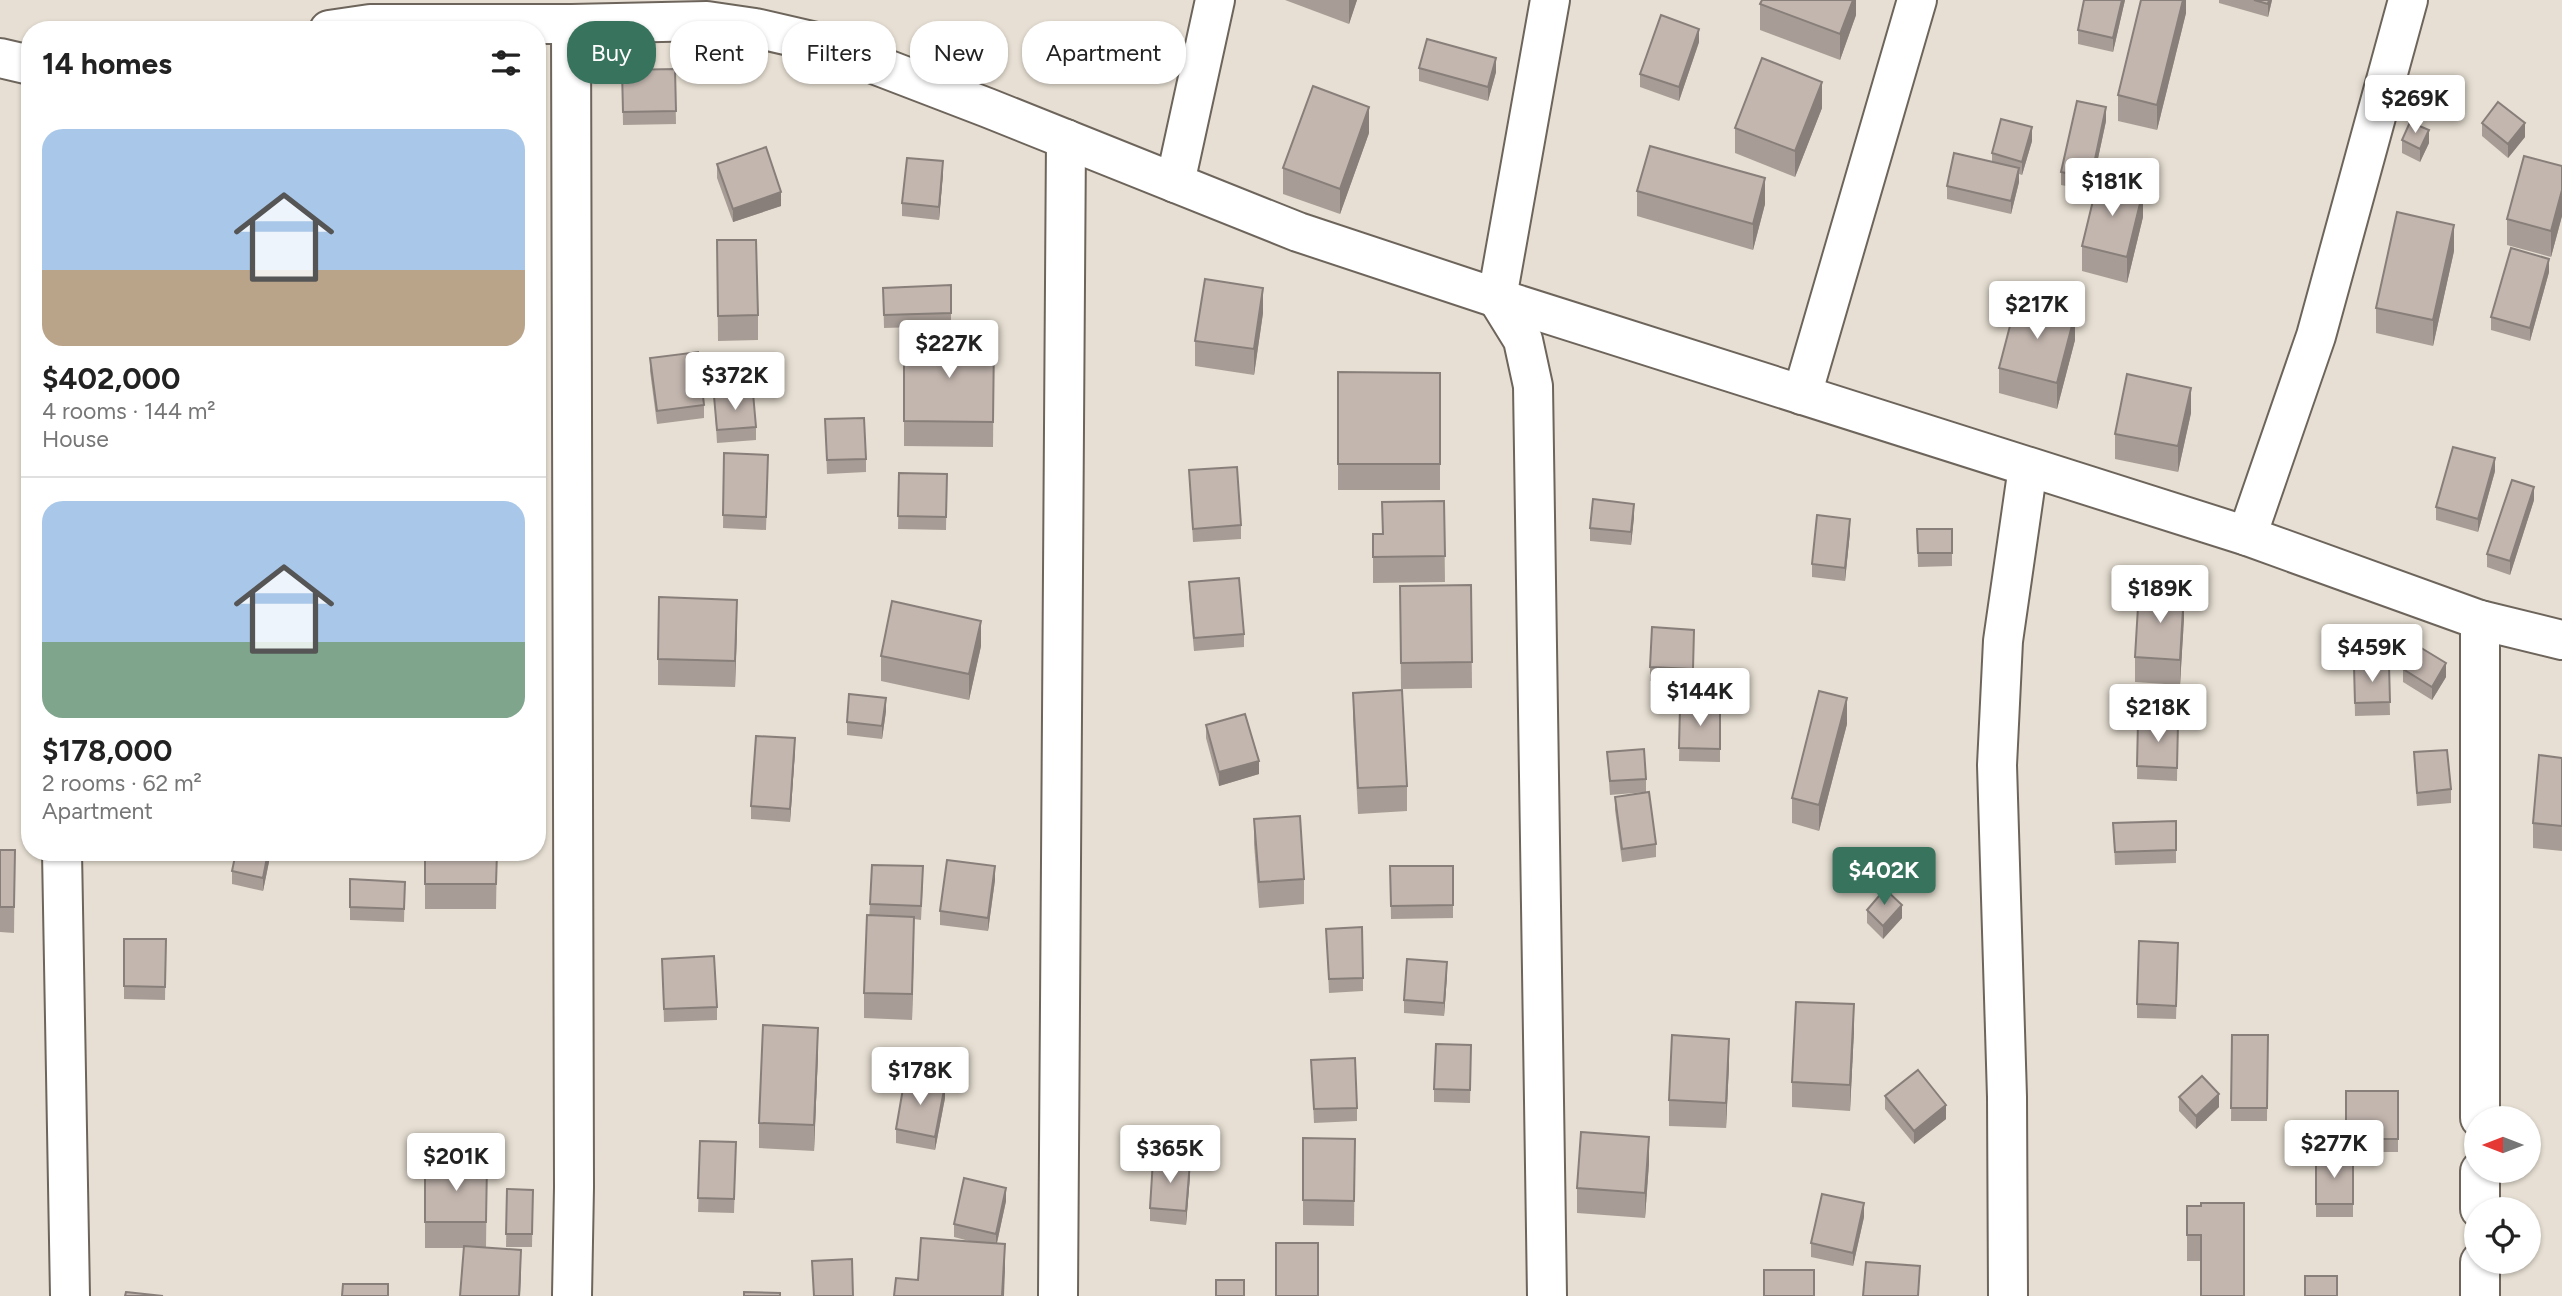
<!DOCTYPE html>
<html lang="en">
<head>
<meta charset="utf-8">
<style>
  body { margin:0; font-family:Figtree,sans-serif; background:#f6f6f6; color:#222; height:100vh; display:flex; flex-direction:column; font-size:26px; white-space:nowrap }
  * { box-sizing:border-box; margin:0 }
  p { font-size:23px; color:#767676 }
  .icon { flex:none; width:38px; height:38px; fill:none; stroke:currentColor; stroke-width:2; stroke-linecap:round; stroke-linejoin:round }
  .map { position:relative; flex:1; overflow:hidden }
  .drawer { position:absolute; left:21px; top:21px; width:525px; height:840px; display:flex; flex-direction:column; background:#fff; border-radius:28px; box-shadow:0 2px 5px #0004 }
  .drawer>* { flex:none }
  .banner { position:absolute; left:567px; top:21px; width:665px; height:63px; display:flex; gap:14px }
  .needle { width:46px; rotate:270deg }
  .fabs { position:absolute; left:2464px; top:1106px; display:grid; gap:14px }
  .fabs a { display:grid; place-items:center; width:77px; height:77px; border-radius:50%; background:#fff; box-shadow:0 2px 5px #0004; font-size:35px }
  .price { position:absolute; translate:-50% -60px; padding:0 16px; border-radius:7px; background:#fff; color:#222; font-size:23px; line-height:46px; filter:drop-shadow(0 2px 4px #0008) }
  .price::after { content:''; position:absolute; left:50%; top:42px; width:21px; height:16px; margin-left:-10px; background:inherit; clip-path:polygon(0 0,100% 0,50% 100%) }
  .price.on { background:#38735d; color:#fff }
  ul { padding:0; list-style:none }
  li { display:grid; align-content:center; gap:14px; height:371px; padding:0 21px }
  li+li { border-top:2px solid #e0e0e0 }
  li span { display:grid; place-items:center; height:217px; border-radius:21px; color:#555 }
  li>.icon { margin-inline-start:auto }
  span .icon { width:126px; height:126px; fill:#fffc; stroke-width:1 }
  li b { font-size:30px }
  h2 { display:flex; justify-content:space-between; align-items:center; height:84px; padding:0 21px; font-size:30px }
  .pill { padding:0 24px; border-radius:28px; background:#fff; box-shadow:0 2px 5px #0004; font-size:24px; line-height:63px }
  .pill.on { background:#38735d; color:#fff }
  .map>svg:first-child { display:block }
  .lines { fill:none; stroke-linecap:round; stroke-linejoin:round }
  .street-casing { stroke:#6d655b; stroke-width:42 }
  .street { stroke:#fff; stroke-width:38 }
  .wall { fill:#a89d96 }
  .shaded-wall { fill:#887f7a }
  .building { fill:#c3b6af; stroke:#887f7a; stroke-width:2 }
</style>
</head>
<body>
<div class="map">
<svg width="2562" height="1296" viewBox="0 0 2562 1296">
  <rect width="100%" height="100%" fill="#e7dfd3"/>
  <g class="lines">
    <!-- street casing -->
    <g class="street-casing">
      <g id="street">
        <path d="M571,24L574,1187L572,1296"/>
        <path d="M329,30L370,24H571L707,21L755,28L816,42L988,108L1298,232L1497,298L2247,536L2480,620L2562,640"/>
        <path d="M0,58L30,65"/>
        <path d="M1175,183L1215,0"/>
        <path d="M1802,395L1917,0"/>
        <path d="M2247,536L2316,336L2408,0"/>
        <path d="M2480,620V1118"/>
        <path d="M62,852L70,1296"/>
        <path d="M2480,1171V1209"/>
        <path d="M2480,1262V1296"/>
        <path d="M1058,1296L1066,139"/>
        <path d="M1547,1296L1533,386L1523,340L1497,298L1550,0"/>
        <path d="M2008,1296L2007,1097L1997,765L2003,641L2028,467"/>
      </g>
    </g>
    <!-- street -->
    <use href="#street" class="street"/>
  </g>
  <!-- wall -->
  <g class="wall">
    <path d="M1285,0H1357L1349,24Z"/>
    <path d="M1856,0V15L1840,60L1760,30V4Z"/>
    <path d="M2084,0H2125L2113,52L2078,44V30Z"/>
    <path d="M2186,0V13L2157,130L2118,121V95Z"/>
    <path d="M2219,0H2272L2268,17L2219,3Z"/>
    <path d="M1699,42L1679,101L1640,87V74Z"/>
    <path d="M1419,68L1496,72L1488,101L1419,81Z"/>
    <path d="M675,69L676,124L623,125L622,70Z"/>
    <path d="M1822,108L1795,177L1735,153V128Z"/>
    <path d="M2106,121L2091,191L2061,185V172Z"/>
    <path d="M2482,123L2525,137L2508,158L2482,136Z"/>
    <path d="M1369,133L1340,214L1283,194V168Z"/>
    <path d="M2402,140L2429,143L2420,162L2402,153Z"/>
    <path d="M2032,141L2022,175L2019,174V182L2011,214L1947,199V186L1992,162V153Z"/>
    <path d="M717,164L781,206L733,222L717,178Z"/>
    <path d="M2562,166V216L2551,257L2507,245V219Z"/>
    <path d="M943,174L939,220L902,216V203Z"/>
    <path d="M1637,191L1765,204L1753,250L1637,216Z"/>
    <path d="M2143,217L2127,283L2082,271V246Z"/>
    <path d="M717,240L758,315V340L718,341Z"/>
    <path d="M2454,251L2433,346L2376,333V308Z"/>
    <path d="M2549,272L2530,341L2491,330V317Z"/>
    <path d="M951,285V326L884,328L883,288Z"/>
    <path d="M1263,313L1254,375L1195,366V341Z"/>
    <path d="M904,338L994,339L993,447L904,446Z"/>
    <path d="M2075,340L2057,409L1999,393V368Z"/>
    <path d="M650,358L704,405V418L657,424L650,371Z"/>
    <path d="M1338,372L1440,373V490H1338Z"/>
    <path d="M714,396L756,427V440L717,443Z"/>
    <path d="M2191,413L2178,472L2115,459V434Z"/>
    <path d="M825,419L866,459V472L827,474Z"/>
    <path d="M724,453L768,468L766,530L723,528Z"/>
    <path d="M1189,470L1241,525V539L1193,542Z"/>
    <path d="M2495,471L2478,532L2436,520V507Z"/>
    <path d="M899,473L947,474L946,530L898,529Z"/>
    <path d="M2534,500L2510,575L2487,567V554Z"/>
    <path d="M1444,501L1445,582L1373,583V534H1382V502Z"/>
    <path d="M1634,517L1631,545L1590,541V528Z"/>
    <path d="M1917,529H1952V566L1918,567Z"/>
    <path d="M1850,532L1845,581L1812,577V564Z"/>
    <path d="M1189,582L1244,634V647L1194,651L1189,595Z"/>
    <path d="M1471,585L1472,688L1401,689L1400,586Z"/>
    <path d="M2184,618L2180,685L2135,682V657Z"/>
    <path d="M737,625L735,687L658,685V659Z"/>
    <path d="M1694,643L1693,682L1650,681V667Z"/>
    <path d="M981,646L969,700L881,681V656Z"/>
    <path d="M2389,665L2390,715L2355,716L2354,666Z"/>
    <path d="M2403,669L2446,677L2432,700L2403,682Z"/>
    <path d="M1353,693L1407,786V811L1358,814L1353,718Z"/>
    <path d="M1680,707H1720V762L1679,761Z"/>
    <path d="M886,711L882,739L847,735V722Z"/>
    <path d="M2138,721L2178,723L2177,781L2137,779Z"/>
    <path d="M1847,724L1819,831L1792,823V798Z"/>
    <path d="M1206,725L1259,774L1219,786L1206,738Z"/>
    <path d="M795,751L790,822L751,819V806Z"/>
    <path d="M1607,752L1646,779V792L1656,844V857L1622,862L1615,810V797L1646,792L1610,795Z"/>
    <path d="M2414,752L2451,789V803L2417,806Z"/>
    <path d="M2562,758V851L2533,848V823Z"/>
    <path d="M1254,819L1304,879V904L1259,908L1254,844Z"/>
    <path d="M2176,821V863L2115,865L2113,823Z"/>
    <path d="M0,850H15L14,933L0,932Z"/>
    <path d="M236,852H271L263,891L232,884V871Z"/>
    <path d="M425,852H497L496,909H425Z"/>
    <path d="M1390,866H1453V918L1391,919Z"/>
    <path d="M350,879L405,882L404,922L350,920Z"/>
    <path d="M923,880L921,920L914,919L912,1020L864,1018V993L870,904Z"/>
    <path d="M995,880L988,931L940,925V911Z"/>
    <path d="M1867,910L1902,918L1883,939L1867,923Z"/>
    <path d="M1326,929L1363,978V991L1329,993Z"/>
    <path d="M124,939H166L165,1000L124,999Z"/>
    <path d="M2178,956L2176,1019L2137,1018V1004Z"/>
    <path d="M662,959L717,1007V1020L664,1022Z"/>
    <path d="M1447,975L1444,1016L1404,1013V1000Z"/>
    <path d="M1854,1030L1850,1111L1792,1107V1082Z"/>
    <path d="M2232,1035H2268L2267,1121H2231Z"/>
    <path d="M818,1054L814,1151L759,1148V1123Z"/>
    <path d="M1471,1058L1470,1103L1434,1102V1089Z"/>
    <path d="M1311,1060L1357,1108V1121L1314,1123Z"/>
    <path d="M1729,1064L1726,1128L1669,1126V1100Z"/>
    <rect x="2346" y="1091" width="52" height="61"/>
    <path d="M1885,1096L1946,1119L1914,1144L1885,1109Z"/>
    <path d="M2179,1097L2219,1107L2196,1129L2179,1111Z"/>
    <path d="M945,1098L935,1150L896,1143V1129Z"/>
    <path d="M1303,1138L1355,1139L1354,1226L1303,1225Z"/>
    <path d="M700,1141L736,1155L734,1213L698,1212Z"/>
    <rect x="2316" y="1155" width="37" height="62"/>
    <path d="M1649,1163L1645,1218L1577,1213V1188Z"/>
    <path d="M425,1164H487L486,1248L521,1275L463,1248H425Z"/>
    <path d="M1190,1176L1186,1225L1150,1221V1208Z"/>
    <path d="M507,1189L533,1190L532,1247H506Z"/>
    <path d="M1006,1201L997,1243L1005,1269L918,1280L973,1242L954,1237V1224Z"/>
    <rect x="2187" y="1206" width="14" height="55"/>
    <path d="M1864,1217L1853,1266L1811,1257V1243Z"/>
  </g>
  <!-- shaded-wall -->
  <g class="shaded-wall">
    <path d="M1349,0H1357L1349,24Z"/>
    <path d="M1853,0H1856V15L1840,60V34Z"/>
    <path d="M2122,0H2125L2113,52V38Z"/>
    <path d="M2183,0H2186V13L2157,130V105Z"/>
    <path d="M2269,0H2272L2268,17V4Z"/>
    <path d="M1699,29V42L1679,101V87Z"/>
    <path d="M1496,58V72L1488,101V87Z"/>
    <path d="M1822,82V108L1795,177V151Z"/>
    <path d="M1369,107V133L1340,214V189Z"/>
    <path d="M2106,107V121L2091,191V178Z"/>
    <path d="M2525,123V137L2508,158V144Z"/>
    <path d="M2032,127V141L2022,175V162Z"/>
    <path d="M2429,130V143L2420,162V149Z"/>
    <path d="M943,161V174L939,220V207Z"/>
    <path d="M2019,168V182L2011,214V201Z"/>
    <path d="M1765,178V204L1753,250V224Z"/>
    <path d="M2562,190V216L2551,257V231Z"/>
    <path d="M2143,191V217L2127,283V257Z"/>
    <path d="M781,192V206L733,222V209Z"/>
    <path d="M2454,225V251L2433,346V320Z"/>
    <path d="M2549,259V272L2530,341V328Z"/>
    <path d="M1263,288V313L1254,375V349Z"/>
    <path d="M2075,314V340L2057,409V383Z"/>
    <path d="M2191,388V413L2178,472V446Z"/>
    <path d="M2495,458V471L2478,532V519Z"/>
    <path d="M2534,487V500L2510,575V561Z"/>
    <path d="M1634,504V517L1631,545V532Z"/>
    <path d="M1850,519V532L1845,581V568Z"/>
    <path d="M2184,592V618L2180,685V660Z"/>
    <path d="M737,600V625L735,687V661Z"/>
    <path d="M981,621V646L969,700V674Z"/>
    <path d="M2446,663V677L2432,700V687Z"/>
    <path d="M886,698V711L882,739V726Z"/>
    <path d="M1847,698V724L1819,831V805Z"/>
    <path d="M795,738V751L790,822V809Z"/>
    <path d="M1259,761V774L1219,786V772Z"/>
    <path d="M268,852H271L263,891V878Z"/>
    <path d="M995,866V880L988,931V918Z"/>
    <path d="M1902,905V918L1883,939V926Z"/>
    <path d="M914,917V942L912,1020V994Z"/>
    <path d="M1447,962V975L1444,1016V1003Z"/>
    <path d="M1854,1004V1030L1850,1111V1085Z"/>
    <path d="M818,1028V1054L814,1151V1125Z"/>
    <path d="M1729,1039V1064L1726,1128V1103Z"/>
    <path d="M945,1085V1098L935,1150V1137Z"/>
    <path d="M2219,1094V1107L2196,1129V1116Z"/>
    <path d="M1946,1105V1119L1914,1144V1131Z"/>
    <path d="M1649,1137V1163L1645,1218V1193Z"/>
    <path d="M1190,1162V1176L1186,1225V1211Z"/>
    <path d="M1006,1188V1201L996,1247V1234Z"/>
    <path d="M1864,1203V1217L1853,1266V1253Z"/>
    <path d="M1005,1244V1269L1004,1296H1002Z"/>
    <path d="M521,1250V1275L520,1296H519Z"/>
  </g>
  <!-- building -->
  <g class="building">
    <path d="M1762,0H1853L1840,34L1760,4Z"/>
    <path d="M2084,0H2122L2113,38L2078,30Z"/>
    <path d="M2141,0H2183L2157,105L2118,95Z"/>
    <path d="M2254,0H2269L2268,4Z"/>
    <path d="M1661,15L1699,29L1679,87L1640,74Z"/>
    <path d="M1427,39L1496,58L1488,87L1419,68Z"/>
    <path d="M1762,58L1822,82L1795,151L1735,128Z"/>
    <path d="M675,69L676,111L623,112L622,70Z"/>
    <path d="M1313,86L1369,107L1340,189L1283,168Z"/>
    <path d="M2077,101L2106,107L2091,178L2061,172Z"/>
    <path d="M2498,102L2525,123L2508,144L2482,123Z"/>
    <path d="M2001,119L2032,127L2022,162L1992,153Z"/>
    <path d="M2410,122L2429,130L2420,149L2402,140Z"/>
    <path d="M1650,146L1765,178L1753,224L1637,191Z"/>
    <path d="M766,147L781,192L733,209L717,164Z"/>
    <path d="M1954,153L2019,168L2011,201L1947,186Z"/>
    <path d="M2524,156L2562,166V190L2551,231L2507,219Z"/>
    <path d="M907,158L943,161L939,207L902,203Z"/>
    <path d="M2098,180L2143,191L2127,257L2082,246Z"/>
    <path d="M2397,212L2454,225L2433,320L2376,308Z"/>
    <path d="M717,240H756L758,315L718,316Z"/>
    <path d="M2511,248L2549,259L2530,328L2491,317Z"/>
    <path d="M1205,279L1263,288L1254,349L1195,341Z"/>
    <path d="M951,285V313L884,315L883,288Z"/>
    <path d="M2017,299L2075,314L2057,383L1999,368Z"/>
    <path d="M904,338L994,339L993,422L904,421Z"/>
    <path d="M698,352L704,405L657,411L650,358Z"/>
    <path d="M1338,372L1440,373V464H1338Z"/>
    <path d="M2127,374L2191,388L2178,446L2115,434Z"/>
    <path d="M753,393L756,427L717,430L714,396Z"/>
    <path d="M864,418L866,459L827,460L825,419Z"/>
    <path d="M2453,447L2495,458L2478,519L2436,507Z"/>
    <path d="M724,453L768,455L766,517L723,515Z"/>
    <path d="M1237,467L1241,525L1193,529L1189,470Z"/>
    <path d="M899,473L947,474L946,517L898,516Z"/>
    <path d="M2512,480L2534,487L2510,561L2487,554Z"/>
    <path d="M1593,499L1634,504L1631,532L1590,528Z"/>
    <path d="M1444,501L1445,556L1373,557V534H1383L1382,502Z"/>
    <path d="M1817,515L1850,519L1845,568L1812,564Z"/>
    <path d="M1917,529H1952V553H1918Z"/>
    <path d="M1239,578L1244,634L1194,638L1189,582Z"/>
    <path d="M1471,585L1472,662L1401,663L1400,586Z"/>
    <path d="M2139,590L2184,592L2180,660L2135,657Z"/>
    <path d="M659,597L737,600L735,661L658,659Z"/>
    <path d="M892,601L981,621L969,674L881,656Z"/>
    <path d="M1652,627L1694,630L1693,669L1650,667Z"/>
    <path d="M2418,646L2446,663L2432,687L2403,669Z"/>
    <path d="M2389,665L2390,702L2355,703L2354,666Z"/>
    <path d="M1402,690L1407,786L1358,788L1353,693Z"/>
    <path d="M1819,691L1847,698L1819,805L1792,798Z"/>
    <path d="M849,694L886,698L882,726L847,722Z"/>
    <path d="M1680,707H1720V749L1679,748Z"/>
    <path d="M1245,714L1259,761L1219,772L1206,725Z"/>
    <path d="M2138,721L2178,723L2177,768L2137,766Z"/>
    <path d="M756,736L795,738L790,809L751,806Z"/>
    <path d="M1644,749L1646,779L1610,781L1607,752Z"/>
    <path d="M2447,750L2451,789L2417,793L2414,752Z"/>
    <path d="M2539,755L2562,758V826L2533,823Z"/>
    <path d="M1649,792L1656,844L1622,849L1615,797Z"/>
    <path d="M1300,816L1304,879L1259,882L1254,819Z"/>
    <path d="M2176,821V850L2115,852L2113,823Z"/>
    <path d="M0,850H15L14,907H0Z"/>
    <path d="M236,852H268L263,878L232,871Z"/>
    <path d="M425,852H497L496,884H425Z"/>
    <path d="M947,860L995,866L988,918L940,911Z"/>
    <path d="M872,865L923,866L921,906L870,904Z"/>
    <path d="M1390,866H1453V905L1391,906Z"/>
    <path d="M350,879L405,882L404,909L350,907Z"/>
    <path d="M1885,889L1902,905L1883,926L1867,910Z"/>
    <path d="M867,915L914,917L912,994L864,993Z"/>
    <path d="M1362,927L1363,978L1329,979L1326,929Z"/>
    <path d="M124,939H166L165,987L124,986Z"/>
    <path d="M2139,941L2178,943L2176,1006L2137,1004Z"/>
    <path d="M714,956L717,1007L664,1009L662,959Z"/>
    <path d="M1407,959L1447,962L1444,1003L1404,1000Z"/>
    <path d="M1796,1002L1854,1004L1850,1085L1792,1082Z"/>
    <path d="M763,1025L818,1028L814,1125L759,1123Z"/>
    <path d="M1672,1035L1729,1039L1726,1103L1669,1100Z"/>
    <path d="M2232,1035H2268L2267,1108H2231Z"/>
    <path d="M1436,1044L1471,1045L1470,1090L1434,1089Z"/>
    <path d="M1355,1058L1357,1108L1314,1109L1311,1060Z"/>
    <path d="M1918,1070L1946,1105L1914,1131L1885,1096Z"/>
    <path d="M2202,1076L2219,1094L2196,1116L2179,1097Z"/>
    <path d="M905,1077L945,1085L935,1137L896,1129Z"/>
    <rect x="2346" y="1091" width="52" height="48"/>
    <path d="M1581,1132L1649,1137L1645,1193L1577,1188Z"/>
    <path d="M1303,1138L1355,1139L1354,1201L1303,1200Z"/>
    <path d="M700,1141L736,1142L734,1199L698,1198Z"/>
    <rect x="2316" y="1155" width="37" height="49"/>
    <path d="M1153,1160L1190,1162L1186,1211L1150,1208Z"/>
    <path d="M425,1164H487L486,1222H425Z"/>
    <path d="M964,1178L1006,1188L996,1234L954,1224Z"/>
    <path d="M507,1189L533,1190L532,1234H506Z"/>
    <path d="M1822,1194L1864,1203L1853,1253L1811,1243Z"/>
    <path d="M2201,1203H2244V1296H2201V1235H2187V1206H2201Z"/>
    <path d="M921,1238L1005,1244L1002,1296H894L896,1278L918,1280Z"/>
    <rect x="1276" y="1243" width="42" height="53"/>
    <path d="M464,1246L521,1250L519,1296H460Z"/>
    <path d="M852,1259L853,1296H814L812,1261Z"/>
    <path d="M1866,1262L1920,1266L1918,1296H1863Z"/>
    <rect x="1764" y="1270" width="50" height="26"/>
    <rect x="2305" y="1276" width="32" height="20"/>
    <rect x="1216" y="1280" width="28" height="16"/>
    <path d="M343,1284H388V1296H342Z"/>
    <path d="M126,1292L163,1296H125Z"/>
    <path d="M744,1292L780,1293V1296H744Z"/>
  </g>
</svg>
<div class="fabs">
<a><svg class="needle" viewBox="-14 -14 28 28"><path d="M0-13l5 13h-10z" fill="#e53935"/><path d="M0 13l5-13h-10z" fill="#767676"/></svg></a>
<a><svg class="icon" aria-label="locate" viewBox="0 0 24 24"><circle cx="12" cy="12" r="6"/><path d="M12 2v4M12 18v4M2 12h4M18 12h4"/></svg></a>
</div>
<b class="price" style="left:2415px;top:135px">$269K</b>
<b class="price" style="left:2112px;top:218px">$181K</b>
<b class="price" style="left:2037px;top:341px">$217K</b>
<b class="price" style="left:949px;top:380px">$227K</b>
<b class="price" style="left:735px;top:412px">$372K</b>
<b class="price" style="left:2160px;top:625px">$189K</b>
<b class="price" style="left:2372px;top:684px">$459K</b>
<b class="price" style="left:1700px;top:728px">$144K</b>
<b class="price" style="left:2158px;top:744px">$218K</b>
<b class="price on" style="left:1884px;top:907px">$402K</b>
<b class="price" style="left:920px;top:1107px">$178K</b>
<b class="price" style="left:2334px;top:1180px">$277K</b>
<b class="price" style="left:1170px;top:1185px">$365K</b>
<b class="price" style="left:456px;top:1193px">$201K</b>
<div class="banner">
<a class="pill on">Buy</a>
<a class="pill">Rent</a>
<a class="pill">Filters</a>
<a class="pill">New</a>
<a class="pill">Apartment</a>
</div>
<section class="drawer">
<h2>14 homes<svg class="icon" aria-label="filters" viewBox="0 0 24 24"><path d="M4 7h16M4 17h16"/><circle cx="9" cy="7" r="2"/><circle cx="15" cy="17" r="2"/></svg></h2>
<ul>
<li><span style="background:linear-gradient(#a9c7e8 65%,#b9a48a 0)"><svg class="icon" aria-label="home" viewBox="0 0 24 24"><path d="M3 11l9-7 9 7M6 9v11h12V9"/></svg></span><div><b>$402,000</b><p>4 rooms · 144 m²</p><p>House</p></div></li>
<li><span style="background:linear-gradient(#a9c7e8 65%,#7fa58c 0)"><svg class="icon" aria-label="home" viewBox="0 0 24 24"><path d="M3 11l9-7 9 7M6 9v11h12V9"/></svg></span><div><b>$178,000</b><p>2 rooms · 62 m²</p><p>Apartment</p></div></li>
</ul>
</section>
</div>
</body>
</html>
